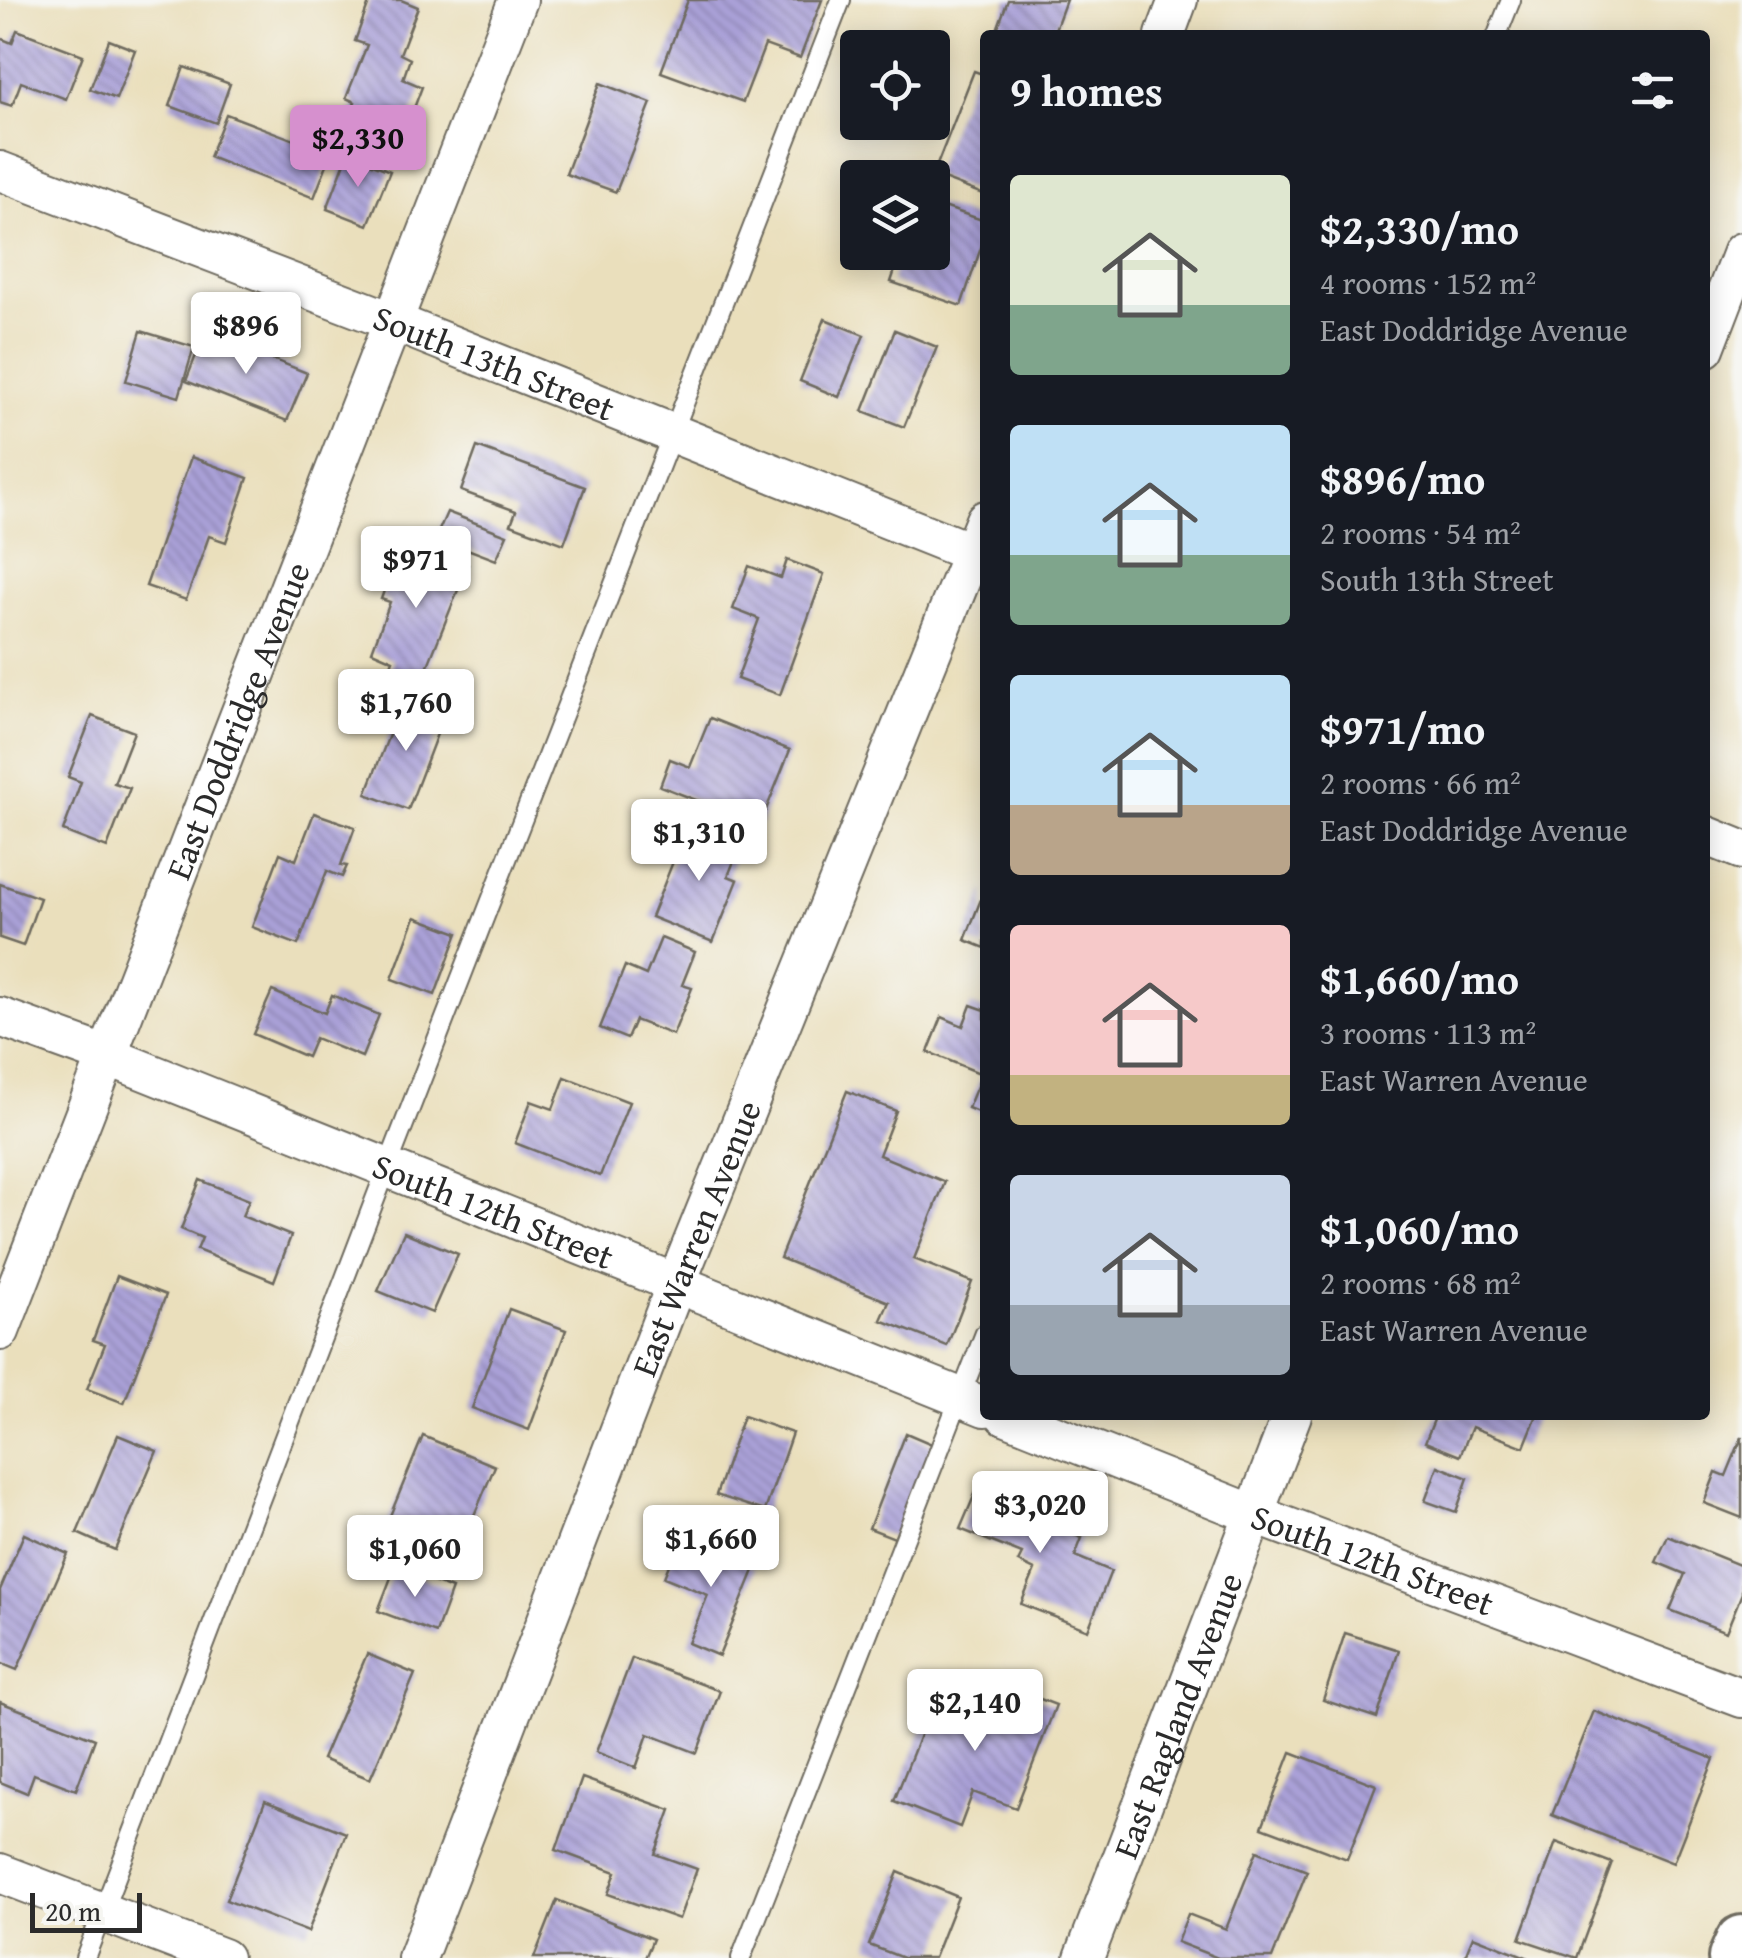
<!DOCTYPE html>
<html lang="en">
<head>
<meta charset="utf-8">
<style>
  body { margin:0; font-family:"Gentium Book Plus",serif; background:#20242c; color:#f1f3f6; height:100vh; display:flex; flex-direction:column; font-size:38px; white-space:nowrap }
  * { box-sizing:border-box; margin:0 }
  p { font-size:32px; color:#9ea1a6 }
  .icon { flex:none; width:55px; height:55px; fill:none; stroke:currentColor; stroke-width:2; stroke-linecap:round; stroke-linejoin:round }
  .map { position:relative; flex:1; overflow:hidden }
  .drawer { position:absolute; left:980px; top:30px; width:730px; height:1390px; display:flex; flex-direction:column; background:#171b24; border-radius:10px; box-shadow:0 5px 25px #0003 }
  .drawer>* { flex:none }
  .fabs { position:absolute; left:840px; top:30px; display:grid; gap:20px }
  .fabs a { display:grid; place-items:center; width:110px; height:110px; border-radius:10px; background:#171b24; box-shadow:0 5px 25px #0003; font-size:50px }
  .scale { position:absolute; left:30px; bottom:25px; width:112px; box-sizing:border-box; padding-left:10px; border:5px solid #2b2b2b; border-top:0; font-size:28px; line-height:35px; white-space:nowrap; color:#2b2b2b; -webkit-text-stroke:8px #f6f6f2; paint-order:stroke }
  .price { position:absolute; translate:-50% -85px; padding:0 22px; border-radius:10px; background:#fff; color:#222; font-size:32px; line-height:65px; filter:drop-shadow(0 2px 5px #0008) }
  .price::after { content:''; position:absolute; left:50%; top:60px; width:30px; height:22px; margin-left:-15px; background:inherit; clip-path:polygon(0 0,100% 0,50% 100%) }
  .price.selected { background:#d690ce; color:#111 }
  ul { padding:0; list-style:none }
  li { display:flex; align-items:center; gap:30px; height:250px; padding:0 30px }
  li span { display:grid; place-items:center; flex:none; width:280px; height:200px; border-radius:10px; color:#555 }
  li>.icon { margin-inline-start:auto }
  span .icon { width:120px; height:120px; fill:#fffc; stroke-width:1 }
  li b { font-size:42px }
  h2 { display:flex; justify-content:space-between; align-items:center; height:120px; padding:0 30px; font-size:42px }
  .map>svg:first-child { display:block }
  .building { fill:url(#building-back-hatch) }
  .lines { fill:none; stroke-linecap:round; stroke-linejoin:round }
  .lane-casing { stroke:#6e6a5e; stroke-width:22 }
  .street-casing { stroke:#6e6a5e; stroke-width:42 }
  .secondary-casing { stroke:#6e6a5e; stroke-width:58 }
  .lane { stroke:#fff; stroke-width:18 }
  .street { stroke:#fff; stroke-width:38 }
  .secondary { stroke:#fff; stroke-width:52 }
  .labels { text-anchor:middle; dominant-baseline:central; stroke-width:8; stroke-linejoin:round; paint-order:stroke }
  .street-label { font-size:35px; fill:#2b2b2b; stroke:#f6f6f2 }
</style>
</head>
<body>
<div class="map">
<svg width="1742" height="1958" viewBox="0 0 1742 1958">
  <defs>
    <pattern id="building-back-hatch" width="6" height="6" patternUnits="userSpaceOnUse" patternTransform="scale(2.5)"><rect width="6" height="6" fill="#aaa1d8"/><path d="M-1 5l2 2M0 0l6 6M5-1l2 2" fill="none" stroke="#8b83af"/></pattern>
  </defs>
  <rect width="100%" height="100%" fill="#f6f6f2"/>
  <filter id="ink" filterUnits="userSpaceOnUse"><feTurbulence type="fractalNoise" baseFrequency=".01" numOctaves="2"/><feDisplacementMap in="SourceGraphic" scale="20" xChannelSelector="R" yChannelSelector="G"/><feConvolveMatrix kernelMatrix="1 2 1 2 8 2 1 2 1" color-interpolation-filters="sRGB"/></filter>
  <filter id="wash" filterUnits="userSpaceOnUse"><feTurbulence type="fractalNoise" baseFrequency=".0048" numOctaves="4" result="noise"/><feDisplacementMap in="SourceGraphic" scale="40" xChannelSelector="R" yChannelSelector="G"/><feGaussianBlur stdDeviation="2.25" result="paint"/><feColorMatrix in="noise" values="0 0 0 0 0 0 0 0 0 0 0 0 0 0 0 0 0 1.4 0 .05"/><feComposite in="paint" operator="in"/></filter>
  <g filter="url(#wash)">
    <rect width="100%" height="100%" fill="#eadfbc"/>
    <g id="blocks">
      <!-- building -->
      <g class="building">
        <path d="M370,0H401L418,7L400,54L410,59L403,79L422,87L408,124L385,115L377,138L346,126L355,102L346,98L367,45L355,41Z"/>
        <path d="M688,0H822L800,58L765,45L743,102L661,72Z"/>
        <path d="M1008,0H1066L1053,35H995Z"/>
        <path d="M17,30L83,55L66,99L21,82L12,106L0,102V38L12,43Z"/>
        <path d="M109,40L135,50L116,99L90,89Z"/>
        <path d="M184,67L230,84L216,123L170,106Z"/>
        <path d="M974,71L985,75V195L933,175Z"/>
        <path d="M600,83L651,103L616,192L566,174Z"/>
        <path d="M226,114L331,154L314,198L209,157Z"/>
        <path d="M348,154L390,171L368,225L327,209Z"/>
        <path d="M932,203L985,221V236L961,306L891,282L901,252H932Z"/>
        <path d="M825,319L864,335L839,397L800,381Z"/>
        <path d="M895,330L937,347L904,427L863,411Z"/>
        <path d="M141,331L194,347L179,397L126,381Z"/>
        <path d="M205,332L307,373L287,421L186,381Z"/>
        <path d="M477,447L585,487L564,544L511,524L516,511L461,491Z"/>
        <path d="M191,457L248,478L226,542L209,536L186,600L146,586Z"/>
        <path d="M447,512L507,535L496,560L436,537Z"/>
        <path d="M403,539L468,565L417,693L385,681L393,660L372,651L390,602L381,599Z"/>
        <path d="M787,560L824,574L780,695L737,679L759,619L733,609L749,566L781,578Z"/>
        <path d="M404,697L445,713L408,810L366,794Z"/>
        <path d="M92,716L134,732L114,783L130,788L107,848L63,831L81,782L68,777Z"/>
        <path d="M710,718L790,750L760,825L660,786L670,759L690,767Z"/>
        <path d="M314,813L355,827L341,865L347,866L342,877L327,871L298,945L252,927L280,853L296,860Z"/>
        <path d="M688,824L741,844L728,876L738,880L713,942L651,917Z"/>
        <path d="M0,884L40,898L23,946L0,938Z"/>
        <path d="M985,889V948L965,940Z"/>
        <path d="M415,917L458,933L435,995L392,979Z"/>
        <path d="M661,938L695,952L682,985L692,988L673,1035L635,1020L627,1039L600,1028L625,966L646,975Z"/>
        <path d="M272,991L325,1013L332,995L379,1015L362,1057L315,1038L307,1057L253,1034Z"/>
        <path d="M971,1005L985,1010V1115L968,1108L982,1074L928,1052L942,1017L963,1026Z"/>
        <path d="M565,1077L629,1102L600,1176L515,1143L531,1101L553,1109Z"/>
        <path d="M847,1091L896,1111L879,1155L945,1182L914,1259L972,1282L947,1346L881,1320L889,1302L780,1258Z"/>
        <path d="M200,1180L249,1200L242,1216L291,1236L274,1281L197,1250L202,1238L181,1229Z"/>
        <path d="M404,1232L458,1254L432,1313L378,1291Z"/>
        <path d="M117,1276L166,1295L124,1403L87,1389L105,1344L93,1340Z"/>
        <path d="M509,1309L566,1330L529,1430L472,1408Z"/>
        <path d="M1436,1415H1537L1524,1447L1472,1427L1460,1456L1425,1442Z"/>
        <path d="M743,1416L792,1433L765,1511L716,1495Z"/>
        <path d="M906,1433L934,1445L897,1539L869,1528Z"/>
        <path d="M118,1435L157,1451L115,1550L77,1533Z"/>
        <path d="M423,1436L495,1466L458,1553L387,1523Z"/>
        <path d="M1742,1437V1518L1704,1503L1716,1472L1726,1476Z"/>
        <path d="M1438,1466L1468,1478L1456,1512L1425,1501Z"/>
        <path d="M983,1475L1010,1486L1002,1505L1082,1538L1075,1556L1111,1571L1088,1630L1021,1604L1035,1570L1018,1562L1022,1554L960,1529Z"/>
        <path d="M24,1534L68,1554L17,1670L0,1663V1590Z"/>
        <path d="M1668,1536L1742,1566V1593L1726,1632L1670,1610L1685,1574L1656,1562Z"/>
        <path d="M680,1538L755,1568L719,1656L688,1643L708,1595L664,1577Z"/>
        <path d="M395,1567L452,1589L436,1633L378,1611Z"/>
        <path d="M1345,1633L1399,1650L1377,1718L1323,1700Z"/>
        <path d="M367,1654L415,1674L370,1779L322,1759Z"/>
        <path d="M632,1658L720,1691L697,1753L648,1734L636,1768L596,1752Z"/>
        <path d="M990,1680L1056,1705L1016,1808L973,1792L960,1827L894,1801L934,1700L976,1717Z"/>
        <path d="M0,1702L95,1739L76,1790L34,1774L27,1793L0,1782Z"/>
        <path d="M1594,1711L1714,1759L1673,1863L1552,1815Z"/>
        <path d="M1291,1752L1376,1785L1347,1859L1262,1827Z"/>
        <path d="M582,1778L671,1810L655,1854L697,1869L679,1919L608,1894L616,1872L556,1850Z"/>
        <path d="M265,1801L346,1833L308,1932L226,1900Z"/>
        <path d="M1556,1842L1612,1863L1577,1958L1520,1939Z"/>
        <path d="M1257,1851L1307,1871L1272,1958H1218L1177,1942L1188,1914L1226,1929Z"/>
        <path d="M898,1872L958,1897L934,1958H903L869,1945Z"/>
        <path d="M557,1900L653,1939L645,1958H534Z"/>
        <path d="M1473,1936L1529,1958H1464Z"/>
      </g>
    </g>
  </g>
  <g filter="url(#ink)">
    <use href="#blocks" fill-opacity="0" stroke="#6e6a5e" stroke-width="2.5"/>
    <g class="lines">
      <!-- lane casing -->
      <g class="lane-casing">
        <g id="lane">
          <path d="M1497,35L1511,0"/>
          <path d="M85,1958L387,1168L841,0"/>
          <path d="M741,1958L985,1333"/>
        </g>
      </g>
      <!-- street casing -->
      <g class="street-casing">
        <g id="street">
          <path d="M1165,35L1178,0"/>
          <path id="s1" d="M0,171L394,322L985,558"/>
          <path d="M1705,348L1742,252"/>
          <path d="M1705,835L1742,850"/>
          <path id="s2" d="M0,1017L105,1055L985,1407"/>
          <path id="s3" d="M0,1331C170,886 347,444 518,0"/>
          <path id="s4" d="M1005,1415L1253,1514L1742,1698"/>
          <path d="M0,1873L223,1958"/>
          <path id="s5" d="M417,1958L676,1284L985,520"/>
          <path id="s6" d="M1084,1958L1292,1415"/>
        </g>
      </g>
      <!-- secondary casing -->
      <g class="secondary-casing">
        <path id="secondary" d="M1735,1958L1742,1942"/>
      </g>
      <!-- lane -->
      <use href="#lane" class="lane"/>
      <!-- street -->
      <use href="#street" class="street"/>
      <!-- secondary -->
      <use href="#secondary" class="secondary"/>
    </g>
  </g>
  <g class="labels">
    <!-- street labels -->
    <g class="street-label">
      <text stroke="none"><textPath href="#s1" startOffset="530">South 13th Street</textPath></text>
      <text stroke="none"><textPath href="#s3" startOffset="655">East Doddridge Avenue</textPath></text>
      <text stroke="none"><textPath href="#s2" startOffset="530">South 12th Street</textPath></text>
      <text stroke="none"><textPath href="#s5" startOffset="772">East Warren Avenue</textPath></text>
      <text stroke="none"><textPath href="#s4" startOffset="395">South 12th Street</textPath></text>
      <text stroke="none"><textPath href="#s6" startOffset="260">East Ragland Avenue</textPath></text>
    </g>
  </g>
</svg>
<div class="fabs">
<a><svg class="icon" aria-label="locate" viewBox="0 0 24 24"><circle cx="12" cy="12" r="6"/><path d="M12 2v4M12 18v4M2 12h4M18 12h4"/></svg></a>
<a><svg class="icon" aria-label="layers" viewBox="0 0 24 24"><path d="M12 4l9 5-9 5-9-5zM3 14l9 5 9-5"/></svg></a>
</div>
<div class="scale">20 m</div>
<b class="price selected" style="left:358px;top:190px">$2,330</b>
<b class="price" style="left:246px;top:377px">$896</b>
<b class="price" style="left:416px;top:611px">$971</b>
<b class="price" style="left:406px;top:754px">$1,760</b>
<b class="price" style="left:699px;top:884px">$1,310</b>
<b class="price" style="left:1040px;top:1556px">$3,020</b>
<b class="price" style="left:711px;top:1590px">$1,660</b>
<b class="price" style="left:415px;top:1600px">$1,060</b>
<b class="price" style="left:975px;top:1754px">$2,140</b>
<section class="drawer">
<h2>9 homes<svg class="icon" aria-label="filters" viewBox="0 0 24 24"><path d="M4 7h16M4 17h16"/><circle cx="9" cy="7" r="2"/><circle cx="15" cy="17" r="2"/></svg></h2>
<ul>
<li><span style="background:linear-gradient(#dfe7d0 65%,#7fa58c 0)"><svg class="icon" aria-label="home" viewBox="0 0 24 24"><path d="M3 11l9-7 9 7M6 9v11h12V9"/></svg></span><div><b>$2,330/mo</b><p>4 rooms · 152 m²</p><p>East Doddridge Avenue</p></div></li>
<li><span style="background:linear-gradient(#bfe0f5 65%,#7fa58c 0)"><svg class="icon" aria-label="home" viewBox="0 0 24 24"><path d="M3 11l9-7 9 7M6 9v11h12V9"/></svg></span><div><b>$896/mo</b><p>2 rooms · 54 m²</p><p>South 13th Street</p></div></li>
<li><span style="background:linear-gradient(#bfe0f5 65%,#b9a48a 0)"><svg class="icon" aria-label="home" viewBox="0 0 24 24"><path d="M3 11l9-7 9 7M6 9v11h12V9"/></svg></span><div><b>$971/mo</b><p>2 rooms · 66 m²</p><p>East Doddridge Avenue</p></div></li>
<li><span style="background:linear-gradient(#f6c9c9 75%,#c2b280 0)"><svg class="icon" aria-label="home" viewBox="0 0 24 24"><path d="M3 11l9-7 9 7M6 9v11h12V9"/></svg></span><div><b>$1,660/mo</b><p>3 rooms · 113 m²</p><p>East Warren Avenue</p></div></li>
<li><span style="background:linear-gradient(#c9d6e8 65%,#9aa5b1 0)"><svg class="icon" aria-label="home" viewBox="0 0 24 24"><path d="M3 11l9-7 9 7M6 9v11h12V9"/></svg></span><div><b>$1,060/mo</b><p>2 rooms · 68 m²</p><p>East Warren Avenue</p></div></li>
</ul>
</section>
</div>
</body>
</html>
